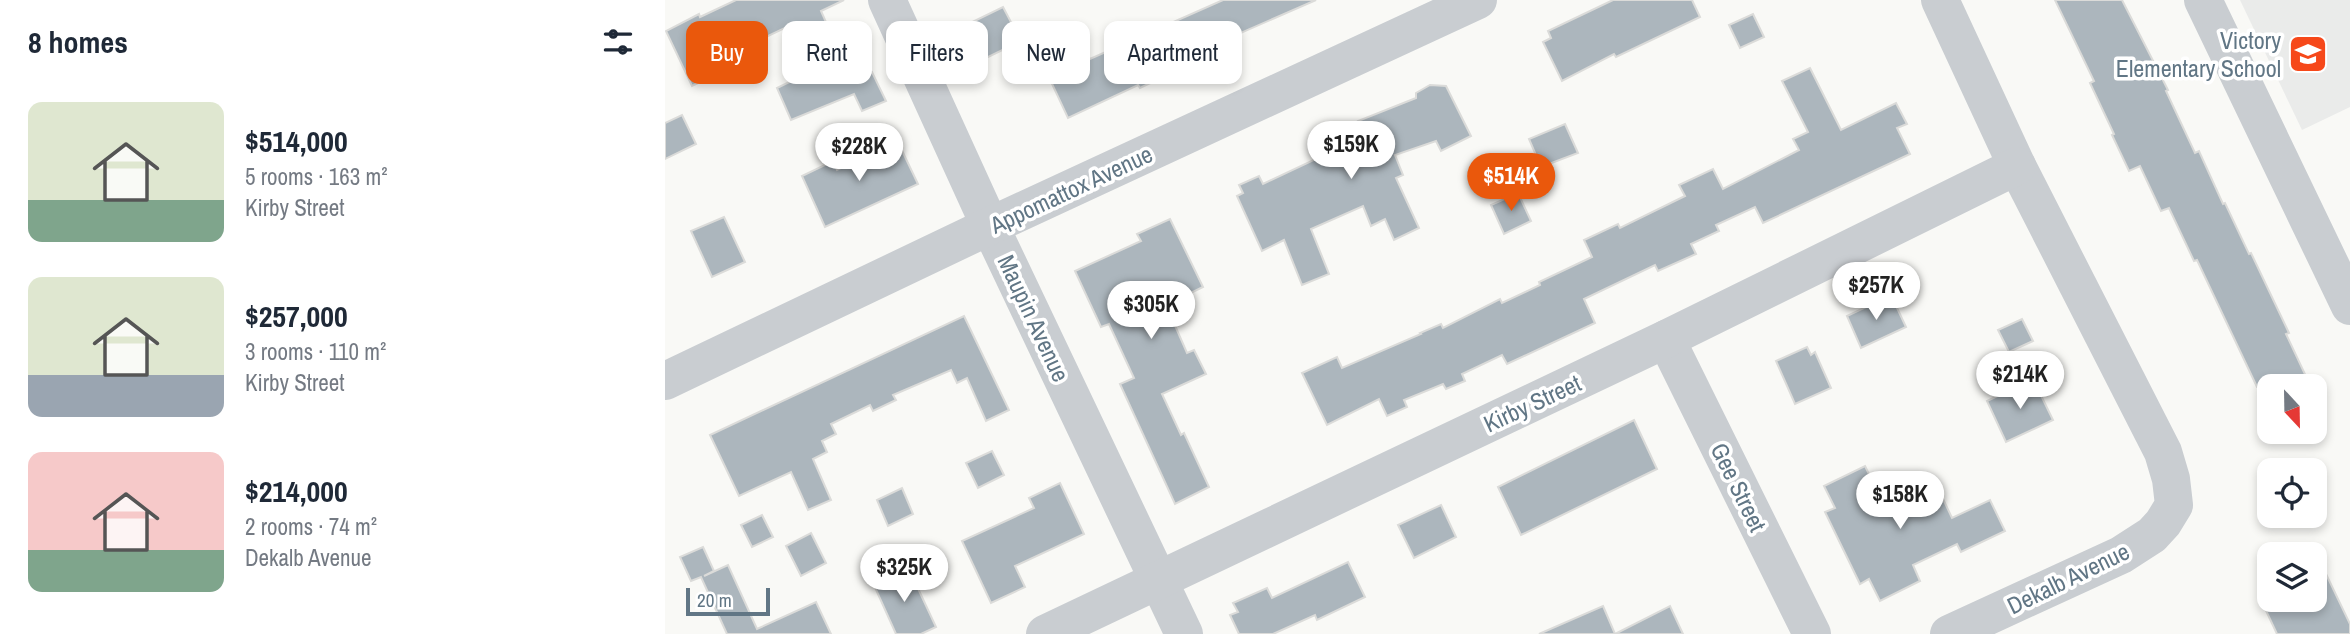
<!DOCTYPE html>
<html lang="en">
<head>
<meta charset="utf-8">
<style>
  body { margin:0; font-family:"Archivo Narrow",sans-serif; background:#f6f6f7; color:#1f2937; height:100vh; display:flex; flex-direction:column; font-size:26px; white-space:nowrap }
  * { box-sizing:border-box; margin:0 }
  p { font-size:23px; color:#747a83 }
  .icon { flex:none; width:38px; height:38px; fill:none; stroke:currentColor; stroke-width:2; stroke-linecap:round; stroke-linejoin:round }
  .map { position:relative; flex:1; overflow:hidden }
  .sheet { display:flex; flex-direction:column; background:#fff; width:665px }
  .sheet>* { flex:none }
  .guide { position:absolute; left:21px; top:21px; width:665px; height:63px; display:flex; gap:14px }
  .needle { width:46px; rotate:158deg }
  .buttons { position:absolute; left:1592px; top:374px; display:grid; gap:14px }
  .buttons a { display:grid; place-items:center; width:70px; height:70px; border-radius:14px; background:#fff; box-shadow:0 4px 10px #0003; font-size:35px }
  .scale { position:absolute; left:21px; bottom:18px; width:84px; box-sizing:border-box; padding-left:7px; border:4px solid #617685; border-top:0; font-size:19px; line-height:24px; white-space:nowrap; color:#617685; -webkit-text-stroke:5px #fff; paint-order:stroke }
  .price { position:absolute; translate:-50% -60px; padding:0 16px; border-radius:24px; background:#fff; color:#222; font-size:23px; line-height:46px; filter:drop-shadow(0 2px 4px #0008) }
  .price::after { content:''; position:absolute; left:50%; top:42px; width:21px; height:16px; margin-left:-10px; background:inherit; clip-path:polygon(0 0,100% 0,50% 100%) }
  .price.current { background:#ea580c; color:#fff }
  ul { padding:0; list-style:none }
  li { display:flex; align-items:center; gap:21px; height:175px; padding:0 28px }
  li span { display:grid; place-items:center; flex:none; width:196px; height:140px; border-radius:14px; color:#555 }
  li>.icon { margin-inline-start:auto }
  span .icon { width:84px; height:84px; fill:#fffc; stroke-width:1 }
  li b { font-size:30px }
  h2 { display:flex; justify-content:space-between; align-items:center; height:84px; padding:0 28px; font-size:30px }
  .pill { padding:0 24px; border-radius:14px; background:#fff; box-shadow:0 4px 10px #0003; font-size:24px; line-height:63px }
  .pill.current { background:#ea580c; color:#fff }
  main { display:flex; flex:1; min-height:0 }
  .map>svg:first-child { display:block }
  .built { fill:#eaebea }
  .building { fill:#acb6bd; stroke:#dbdbd9; stroke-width:2 }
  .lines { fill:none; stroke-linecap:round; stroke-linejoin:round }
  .minor { stroke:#c9cdd1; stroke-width:38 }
  .labels { text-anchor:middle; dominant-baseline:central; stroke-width:7; stroke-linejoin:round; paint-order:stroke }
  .poi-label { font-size:24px; fill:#617685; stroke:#fff; text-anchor:end }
  .street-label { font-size:24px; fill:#617685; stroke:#fff }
</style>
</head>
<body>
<main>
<section class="sheet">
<h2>8 homes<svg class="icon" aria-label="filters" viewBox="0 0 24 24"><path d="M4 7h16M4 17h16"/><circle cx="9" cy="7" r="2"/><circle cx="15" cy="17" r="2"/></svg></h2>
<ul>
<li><span style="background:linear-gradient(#dfe7d0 70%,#7fa58c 0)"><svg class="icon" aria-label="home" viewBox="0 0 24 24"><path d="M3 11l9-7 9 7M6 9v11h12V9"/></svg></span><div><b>$514,000</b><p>5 rooms · 163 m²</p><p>Kirby Street</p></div></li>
<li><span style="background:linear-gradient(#dfe7d0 70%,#9aa5b1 0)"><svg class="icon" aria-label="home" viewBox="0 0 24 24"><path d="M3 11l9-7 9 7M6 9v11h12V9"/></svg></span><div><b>$257,000</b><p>3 rooms · 110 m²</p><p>Kirby Street</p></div></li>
<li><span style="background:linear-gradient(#f6c9c9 70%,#7fa58c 0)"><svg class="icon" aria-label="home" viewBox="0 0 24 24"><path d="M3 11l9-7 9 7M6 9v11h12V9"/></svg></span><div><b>$214,000</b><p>2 rooms · 74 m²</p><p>Dekalb Avenue</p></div></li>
</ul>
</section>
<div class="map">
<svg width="1685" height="634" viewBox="0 0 1685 634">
  <rect width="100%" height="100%" fill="#f9f9f6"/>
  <!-- built -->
  <path class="built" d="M1575,0H1685V107L1637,130Z"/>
  <!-- building -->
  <g class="building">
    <path d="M71,0H179L156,11L187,81L207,72L221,101L197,111L189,94L126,120L112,88L151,69L130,23L55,59L61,70L27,86L1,31L34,14L35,17Z"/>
    <path d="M558,0H651L539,49L543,59L521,70L519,67L475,88L473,85L403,118L381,71L421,52L425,59Z"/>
    <path d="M948,0H1027L1035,17L951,57L949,54L897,81L878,42L886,38L883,31Z"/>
    <path d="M1390,0H1457L1503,90L1501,91L1530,153L1534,151L1558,204L1560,203L1584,254L1586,253L1624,333L1621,334L1646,387H1592L1532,260L1529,261L1504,208L1496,211L1475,166L1464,171L1447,135L1449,134L1425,83L1429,81Z"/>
    <path d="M338,7L356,41L313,62L295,28Z"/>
    <path d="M1088,14L1099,37L1075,48L1064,25Z"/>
    <path d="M1145,68L1176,130L1231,103L1242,124L1232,128L1245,154L1098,223L1090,207L1051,225L1054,231L1026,244L1031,254L993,271L990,265L919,299L930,323L842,364L837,355L797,374L800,381L781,389L778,384L739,400L742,407L722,416L714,399L662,425L637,373L672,357L677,368L756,334L755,333L776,324L778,328L835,299L837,303L875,285L874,282L927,257L919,240L953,224L955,228L1020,196L1014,185L1048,169L1058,189L1134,150L1128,139L1143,132L1117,81Z"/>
    <path d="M765,85L781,86L806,136L776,151L771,141L730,155L738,175L731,178L754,228L729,240L720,219L706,226L698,206L646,229L664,274L637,285L619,240L597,251L572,196L578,193L574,185L594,176L598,184L657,156L660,163L702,144L693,121L751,98V93Z"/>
    <path d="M17,115L31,144L0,159V123Z"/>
    <path d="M900,124L913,153L876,167L864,139Z"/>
    <path d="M232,140L253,184L160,227L137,176L168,161L172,170Z"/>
    <path d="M853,193L866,221L839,234L826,205Z"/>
    <path d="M59,217L80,262L47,277L26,231Z"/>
    <path d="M505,219L538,287L501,305L522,353L529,350L541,374L497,394L516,435L519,433L544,487L510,504L455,384L469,378L444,324L436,327L410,271L476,241L472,234Z"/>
    <path d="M1226,295L1241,327L1196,348L1182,316Z"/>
    <path d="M299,316L344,410L321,421L302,378L292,383L286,370L228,395L231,400L208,411L205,405L166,424L171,434L157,441L162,452L148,459L166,500L143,510L126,472L74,496L45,435Z"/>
    <path d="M1357,319L1368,341L1344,352L1333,330Z"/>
    <path d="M1142,347L1146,355L1150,352L1166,388L1130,404L1111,361Z"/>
    <path d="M1368,379L1388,420L1341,442L1322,401Z"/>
    <path d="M969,420L992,469L856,535L833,487Z"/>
    <path d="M327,451L339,475L313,488L301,463Z"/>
    <path d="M1200,466L1221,509L1272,486L1287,518L1325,500L1340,531L1296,552L1292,544L1248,565L1255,581L1215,601L1204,579L1195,584L1160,512L1170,508L1159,486Z"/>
    <path d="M395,483L419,534L350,566L360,587L326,603L297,541L369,508L364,498Z"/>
    <path d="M237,488L248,514L223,526L212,500Z"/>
    <path d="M776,505L791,537L749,558L733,525Z"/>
    <path d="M97,515L108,537L87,547L76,525Z"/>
    <path d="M146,533L161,563L136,576L121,546Z"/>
    <path d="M38,547L49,571L39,576L63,565L92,629L151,602L166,634H62L36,577L26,581L15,557Z"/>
    <path d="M1650,551L1685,624V634H1612L1596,600H1650Z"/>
    <path d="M683,562L700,597L652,620L650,615L608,634H574L565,615L573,612L568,603L602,588L607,598Z"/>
    <path d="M243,567L271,627L256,634H231L208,583Z"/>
    <path d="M938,606L950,634L1005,606L1018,634H874Z"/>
  </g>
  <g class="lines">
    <!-- minor -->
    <g class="minor">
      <path d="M222,0L325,226L519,634"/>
      <path d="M1275,0L1352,166L1498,452L1506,479L1509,505L1498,523L1487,535L1456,555L1284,634"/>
      <path d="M1538,0L1685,306"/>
      <path d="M1001,339L1147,634"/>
      <path d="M0,381L325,226L813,0"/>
      <path d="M380,634L1001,339L1352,166"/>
    </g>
  </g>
  <!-- icons -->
  <defs>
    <g id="school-square" transform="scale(2.0125)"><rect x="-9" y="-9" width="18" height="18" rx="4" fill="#f6481a" stroke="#fff"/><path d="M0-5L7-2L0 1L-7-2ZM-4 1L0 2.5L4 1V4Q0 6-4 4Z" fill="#fff"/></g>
  </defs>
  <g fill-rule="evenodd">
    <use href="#school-square" x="1643" y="54"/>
  </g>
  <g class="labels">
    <!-- poi labels -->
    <g class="poi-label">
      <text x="1616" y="40">Victory<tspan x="1616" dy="28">Elementary School</tspan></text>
    </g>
    <!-- street labels -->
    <g class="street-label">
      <text transform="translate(406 189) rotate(-25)">Appomattox Avenue</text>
      <text transform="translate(369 318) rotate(65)">Maupin Avenue</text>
      <text transform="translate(867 403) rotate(-25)">Kirby Street</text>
      <text transform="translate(1074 487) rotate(64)">Gee Street</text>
      <text transform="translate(1403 578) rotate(-26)">Dekalb Avenue</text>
    </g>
  </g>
</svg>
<div class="buttons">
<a><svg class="needle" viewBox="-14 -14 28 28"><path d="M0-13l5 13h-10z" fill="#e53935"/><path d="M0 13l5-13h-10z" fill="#747a83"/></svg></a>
<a><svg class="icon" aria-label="locate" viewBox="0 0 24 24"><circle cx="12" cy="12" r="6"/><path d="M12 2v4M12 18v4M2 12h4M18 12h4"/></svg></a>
<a><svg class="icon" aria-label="layers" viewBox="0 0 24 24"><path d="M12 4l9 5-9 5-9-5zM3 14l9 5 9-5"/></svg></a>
</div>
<div class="scale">20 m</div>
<b class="price" style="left:686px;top:181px">$159K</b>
<b class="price" style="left:194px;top:183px">$228K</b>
<b class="price current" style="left:846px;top:213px">$514K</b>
<b class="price" style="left:1211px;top:322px">$257K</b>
<b class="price" style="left:486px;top:341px">$305K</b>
<b class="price" style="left:1355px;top:411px">$214K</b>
<b class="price" style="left:1235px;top:531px">$158K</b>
<b class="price" style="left:239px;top:604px">$325K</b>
<div class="guide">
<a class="pill current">Buy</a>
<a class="pill">Rent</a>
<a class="pill">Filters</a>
<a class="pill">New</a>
<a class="pill">Apartment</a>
</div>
</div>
</main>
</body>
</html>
